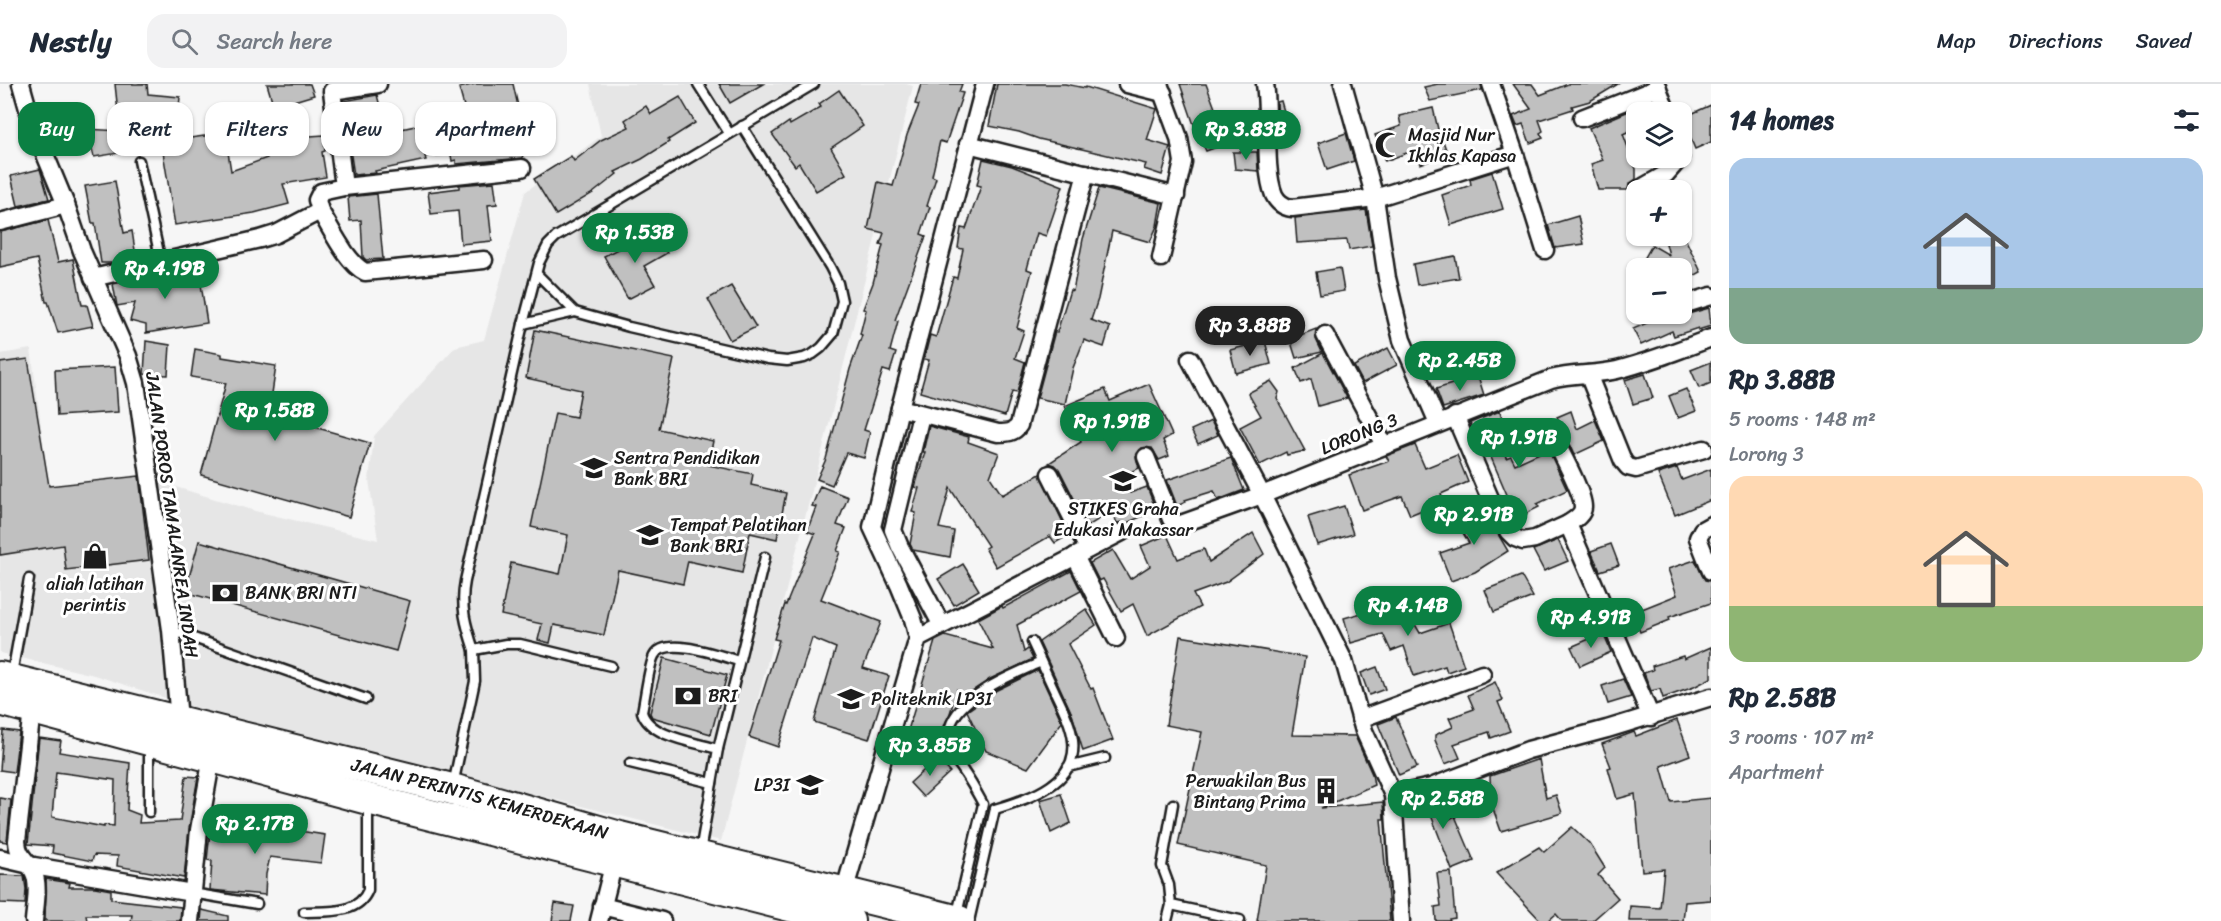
<!DOCTYPE html>
<html lang="en">
<head>
<meta charset="utf-8">
<style>
  body { margin:0; font-family:Sriracha,sans-serif; background:#f2f2f3; color:#1f2937; height:100vh; display:flex; flex-direction:column; font-size:22px; white-space:nowrap }
  * { box-sizing:border-box; margin:0 }
  p { font-size:20px; color:#747a83 }
  .icon { flex:none; width:33px; height:33px; fill:none; stroke:currentColor; stroke-width:2; stroke-linecap:round; stroke-linejoin:round }
  .map { position:relative; flex:1; overflow:hidden }
  .sheet { display:flex; flex-direction:column; background:#fff; width:510px }
  .sheet>* { flex:none }
  .guide { position:absolute; left:18px; top:18px; width:570px; height:54px; display:flex; gap:12px }
  .buttons { position:absolute; left:1626px; top:18px; display:grid; gap:12px }
  .buttons a { display:grid; place-items:center; width:66px; height:66px; border-radius:12px; background:#fff; box-shadow:0 2px 4px #0004; font-size:30px }
  .price { position:absolute; translate:-50% -51px; padding:0 14px; border-radius:21px; background:#0b8043; color:#fff; font-size:20px; line-height:39px; filter:drop-shadow(0 2px 3px #0008) }
  .price::after { content:''; position:absolute; left:50%; top:36px; width:18px; height:14px; margin-left:-9px; background:inherit; clip-path:polygon(0 0,100% 0,50% 100%) }
  .price.selected { background:#222; color:#fff }
  ul { padding:0; list-style:none }
  li { display:grid; align-content:center; gap:12px; height:318px; padding:0 18px }
  li span { display:grid; place-items:center; height:186px; border-radius:18px; color:#555 }
  li>.icon { margin-inline-start:auto }
  span .icon { width:108px; height:108px; fill:#fffc; stroke-width:1 }
  li b { font-size:26px }
  h2 { display:flex; justify-content:space-between; align-items:center; height:72px; padding:0 18px; font-size:26px }
  .pill { padding:0 21px; border-radius:18px; background:#fff; box-shadow:0 2px 4px #0004; font-size:21px; line-height:54px }
  .pill.selected { background:#0b8043; color:#fff }
  header { display:flex; align-items:center; gap:36px; box-sizing:border-box; height:84px; padding:0 30px; background:#fff; border-bottom:2px solid #e0e1e3 }
  header strong { font-size:28px }
  nav { display:flex; gap:33px; margin-inline-start:auto; font-size:21px }
  .search { width:420px; height:54px; background:#f2f2f3; display:flex; align-items:center; gap:15px; box-sizing:border-box; padding:0 21px; border-radius:18px; color:#747a83; font-size:22px }
  main { display:flex; flex:1; min-height:0 }
  .map>svg:first-child { display:block }
  .built { fill:#e6e6e6 }
  .building { fill:#c0c0c0; stroke:#1c1c1c; stroke-width:1.5; fill-rule:evenodd }
  .lines { fill:none; stroke-linecap:round; stroke-linejoin:round }
  .lane-casing { stroke:#1c1c1c; stroke-width:13 }
  .street-casing { stroke:#1c1c1c; stroke-width:21 }
  .highway-casing { stroke:#1c1c1c; stroke-width:34 }
  .lane { stroke:#fff; stroke-width:8 }
  .street { stroke:#fff; stroke-width:16 }
  .highway { stroke:#fff; stroke-width:30 }
  .labels { text-anchor:middle; dominant-baseline:central; stroke-width:6; stroke-linejoin:round; paint-order:stroke }
  .poi-label { font-size:18px; fill:#1c1c1c; stroke:#fff; text-anchor:start }
  .street-label { font-size:18px; fill:#1c1c1c; stroke:#fff }
</style>
</head>
<body>
<header>
<strong>Nestly</strong>
<div class="search"><svg class="icon" aria-label="search" viewBox="0 0 24 24"><circle cx="10" cy="10" r="6"/><path d="M15 15l6 6"/></svg>Search here</div>
<nav><a>Map</a><a>Directions</a><a>Saved</a></nav>
</header>
<main>
<div class="map">
<svg width="1711" height="837" viewBox="0 0 1711 837">
  <rect width="100%" height="100%" fill="#f6f6f6"/>
  <filter id="ink" filterUnits="userSpaceOnUse"><feTurbulence type="fractalNoise" baseFrequency=".0167" numOctaves="2"/><feDisplacementMap in="SourceGraphic" scale="12" xChannelSelector="R" yChannelSelector="G"/><feConvolveMatrix kernelMatrix="1 2 1 2 8 2 1 2 1" color-interpolation-filters="sRGB"/></filter>
  <g filter="url(#ink)">
    <!-- built -->
    <path class="built" d="M590,0H906L913,2L821,372L721,757L225,633L94,591L0,569V270L31,265L49,404L139,392L255,427L378,456L369,396L374,352L455,263L484,256L525,108L601,52Z"/>
    <!-- building -->
    <g class="building">
      <path d="M115,0H147L148,10L180,13L176,56L225,49L231,87L267,74L266,55L324,51L325,67L322,68L326,93L283,100L289,120L254,129L175,141L162,62L94,73L87,45L120,47Z"/>
      <path d="M267,0H310L314,11L274,23Z"/>
      <path d="M475,0H513L518,22L511,24L523,74L456,80V76L452,77L451,71L425,72L426,76L375,87L376,89L354,91L348,52L351,51L344,17L377,11L387,48L429,39L468,37L459,4Z"/>
      <path d="M719,0H763L730,19Z"/>
      <path d="M921,0H962L959,8L963,9L946,59L940,57L932,92L936,94L927,122L930,123L921,150L926,152L895,236L898,237L890,267L896,269L890,288L883,286L864,346L870,348L864,374L846,369L832,401L817,395L826,375L850,285L862,251L860,250L866,226L863,225L873,199L883,161L880,160L884,149L868,145L878,98L893,102L907,51L919,21L915,20Z"/>
      <path d="M997,0H1065L1085,4L1086,3L1157,25L1147,56L1170,63L1162,91L1144,85L1146,80L1039,55L1019,48L989,42Z"/>
      <path d="M1180,0H1206L1228,59L1206,67L1193,38Z"/>
      <path d="M1438,0H1481L1482,6L1430,17L1424,3Z"/>
      <path d="M1513,0H1532L1540,11L1568,0H1618L1590,17L1572,22L1573,25L1539,36L1543,47L1540,49L1543,54L1530,59L1523,40L1517,42L1513,32L1531,25Z"/>
      <path d="M839,6L863,42L831,64L846,90L816,107L799,79L795,82L772,50L789,38L790,41L821,23L819,20Z"/>
      <path d="M680,13L695,39L668,56L669,58L642,75L615,88L617,90L593,109L556,131L534,95L571,72L574,77L601,56L629,43L625,36L646,22L651,30Z"/>
      <path d="M1281,17L1285,31L1292,32L1294,48L1278,50L1277,18Z"/>
      <path d="M1711,21V58L1695,65L1682,34Z"/>
      <path d="M1433,24L1441,58L1443,57L1448,71L1420,80L1415,66L1385,77L1375,51L1401,42L1399,32Z"/>
      <path d="M1636,24V44L1623,50L1636,85V95L1629,100L1628,106H1598L1591,80L1603,76L1589,44Z"/>
      <path d="M1346,49L1354,77L1327,86L1318,59Z"/>
      <path d="M1233,68H1257L1258,87L1235,85Z"/>
      <path d="M983,75L1012,82L1063,102L1046,152L1037,149L1027,185L1032,187L1017,244L1024,247L1015,274L1025,278L1017,309L1012,308L1005,332L920,308L929,276L924,275L930,251L936,253L953,193L957,194L963,165L958,164L961,144L966,145L981,102L977,101Z"/>
      <path d="M40,85L49,115L18,122L11,92Z"/>
      <path d="M1492,88L1503,125L1451,141L1442,111L1471,101L1470,95Z"/>
      <path d="M115,97L124,149L132,147L136,173L110,179H101L95,139H92L85,102Z"/>
      <path d="M494,98L497,120L488,121L492,157L461,160L458,127L431,130L428,108L459,104V101Z"/>
      <path d="M1099,104L1161,119L1157,142L1150,158L1112,147L1098,215L1091,236L1110,243L1104,263L1084,256L1073,284L1065,320L1037,314L1055,247L1057,248L1070,206L1073,207L1083,155Z"/>
      <path d="M377,110L383,175L366,176L363,173L361,136L350,137L348,113Z"/>
      <path d="M1366,126L1372,162L1349,166L1347,156L1297,159L1295,134Z"/>
      <path d="M1578,132L1584,160L1555,164L1548,141Z"/>
      <path d="M48,136L58,178L73,175L82,221H87L93,242L58,249L48,218H46L37,175L0,183V148Z"/>
      <path d="M654,148L667,169L644,182L655,201L628,215L604,172L631,158L632,160Z"/>
      <path d="M1664,152H1684L1701,188L1690,194L1686,184H1639L1652,161L1669,171Z"/>
      <path d="M1455,172L1459,194L1417,201L1413,180Z"/>
      <path d="M198,181L207,239L146,249V241L130,237L135,219L117,222L113,200Z"/>
      <path d="M1340,184L1344,207L1320,211L1316,188Z"/>
      <path d="M731,202L756,243L730,256L708,215Z"/>
      <path d="M1709,224L1711,242L1698,246V244L1674,252L1672,247L1641,261L1633,245L1667,230L1685,231Z"/>
      <path d="M1316,245V255L1322,268L1296,274L1290,255Z"/>
      <path d="M535,246L674,275L659,345L713,357L708,381L753,390L751,401L786,409L777,455L750,449L742,489L688,477L683,500L618,486L604,551L554,541L550,559L538,556L542,540L501,531L511,479L560,490L568,451L531,443L555,329L576,333L581,306L526,294Z"/>
      <path d="M146,257L170,261L168,291L144,290Z"/>
      <path d="M1265,257L1271,280L1236,289L1230,266Z"/>
      <path d="M1388,264L1397,281L1363,299L1354,282Z"/>
      <path d="M195,265L222,270V273L276,282L269,330L370,359L349,433L201,391L226,299L191,293Z"/>
      <path d="M1323,269L1347,314L1318,322L1311,295L1301,299L1295,284Z"/>
      <path d="M28,275L49,402L139,392L149,476L66,486L63,461L0,471V279Z"/>
      <path d="M1711,278V299L1699,304L1691,286Z"/>
      <path d="M115,283L118,328L57,332L55,286Z"/>
      <path d="M1645,290L1653,314L1633,320L1625,296Z"/>
      <path d="M1478,292L1484,311L1443,324L1436,305Z"/>
      <path d="M1271,297L1279,308L1277,315L1305,367L1287,371L1286,368L1260,381L1240,343L1261,332L1248,309Z"/>
      <path d="M1149,300L1172,351L1163,356L1169,372L1159,376L1152,364H1142L1136,372L1139,384L1124,391L1130,409L1147,403L1156,426L1127,439H1117L1112,427L1088,442L1059,385L1055,381L1049,379L1081,358L1065,322L1105,305L1110,317Z"/>
      <path d="M1686,305L1696,327L1678,334L1669,312Z"/>
      <path d="M1500,327L1505,344L1500,345L1506,374L1511,372L1515,380L1548,365L1567,406L1537,420L1539,423L1517,434L1487,364L1481,365L1470,339Z"/>
      <path d="M1571,327L1577,345L1595,336L1604,357L1574,371L1557,333Z"/>
      <path d="M1211,337L1218,351L1198,360L1191,346Z"/>
      <path d="M929,342L969,353L968,358L999,369L990,393L1002,411L1040,390L1069,451L1055,459L1050,452L996,483L985,464L988,462L950,404L939,444L954,447L950,473L913,466L910,460L916,429L912,428L919,404L915,403L925,368H923Z"/>
      <path d="M1415,361L1425,384L1457,371L1468,398L1441,410L1444,417L1410,431L1402,412L1362,426L1349,391L1389,377L1386,372Z"/>
      <path d="M1231,374L1244,406L1218,416L1214,407L1185,416L1186,418L1177,422L1167,396Z"/>
      <path d="M1677,384L1682,396L1711,385V416L1675,431L1658,390Z"/>
      <path d="M820,402L848,413L837,441L846,444L837,467L840,468L821,515L881,538L863,584L889,592L869,655L814,638L836,564L812,554L778,663L749,653L779,556L774,555L785,520L786,521L815,450L807,447L816,423L812,422Z"/>
      <path d="M1344,422L1353,450L1317,461L1308,433Z"/>
      <path d="M1482,423L1508,467L1475,488L1451,497L1440,469L1469,459L1456,437Z"/>
      <path d="M1253,449L1264,470L1226,498L1193,510L1200,523L1147,552L1133,520L1121,527L1103,495L1099,497L1090,479L1113,466L1130,495L1150,482L1141,462L1167,451L1178,475L1204,465L1209,478Z"/>
      <path d="M1558,456L1568,477L1544,487L1533,466Z"/>
      <path d="M199,457L410,517L396,567L185,508Z"/>
      <path d="M1611,460L1619,481L1600,487L1591,467Z"/>
      <path d="M1695,476L1702,491L1705,496L1711,497V519L1669,533L1670,536L1640,548L1632,529L1677,511L1668,485Z"/>
      <path d="M963,480L979,506L954,521L938,495Z"/>
      <path d="M1071,487L1081,507L1017,541L1024,568L1028,565L1033,575L990,595L962,615L957,606L939,666L906,653L935,557L945,552L993,565L978,535L1002,522L1003,524Z"/>
      <path d="M1521,492L1533,513L1494,528L1485,506Z"/>
      <path d="M1406,516L1413,537L1420,549L1449,539L1464,582L1447,588L1445,582L1414,592L1404,562L1391,567L1383,550L1351,559L1344,534Z"/>
      <path d="M1086,525L1096,541L1068,560L1091,605L1093,604L1113,656L1083,667L1072,630L1039,558Z"/>
      <path d="M1603,549L1611,568L1580,582L1571,563Z"/>
      <path d="M1180,552L1305,573L1292,651L1355,652L1372,690L1374,701L1321,724L1383,718L1384,735H1381L1390,837H1257L1266,781L1178,761L1202,648L1166,641Z"/>
      <path d="M1711,563V594L1694,603L1663,614L1660,605L1651,607L1644,589L1653,586L1652,582L1683,572L1684,575Z"/>
      <path d="M664,574L727,591L711,650L652,633L650,629Z"/>
      <path d="M1377,583L1385,605L1369,611L1361,589Z"/>
      <path d="M1038,586L1062,638L1028,684L986,667L967,627L997,606Z"/>
      <path d="M1623,595L1631,613L1608,620L1602,602Z"/>
      <path d="M1495,598L1503,616L1498,618L1510,647L1491,654L1489,648L1454,660L1460,674L1445,680L1435,656V651L1453,643L1449,634L1474,625L1468,611Z"/>
      <path d="M1396,633L1417,683L1399,691L1378,640Z"/>
      <path d="M1677,636L1690,671L1661,682L1671,718L1711,714V816L1685,818L1683,837H1629L1630,822L1660,824L1664,785L1642,787L1635,710L1617,715L1608,684L1611,683L1602,660L1634,648L1636,652Z"/>
      <path d="M3,646L19,648L14,688L0,686Z"/>
      <path d="M39,654L61,657L59,668L130,679L127,726L140,731L139,739L180,737L186,692L198,693L189,745L184,794L117,782L118,772L94,771L92,777L52,769L53,762L28,760ZM56,688L115,696L114,742L104,741V743L52,733Z"/>
      <path d="M937,674L950,688L923,713L910,699Z"/>
      <path d="M1539,675L1546,714L1556,711L1562,729L1501,747L1491,719L1490,692Z"/>
      <path d="M1061,710L1071,739L1051,749L1040,716Z"/>
      <path d="M1436,712L1448,736L1455,732L1474,777L1452,786L1431,731L1405,733L1404,719Z"/>
      <path d="M0,714L11,716L7,758L0,757Z"/>
      <path d="M212,731L231,734L229,746L259,752L261,746L279,750L280,740L300,744L299,747L325,751L321,779L270,773L266,790L265,811L210,806L212,777L207,776Z"/>
      <path d="M1572,743L1590,760L1605,784L1598,791L1618,814L1592,837H1562L1556,830L1548,837H1541L1496,789L1539,763L1544,768Z"/>
      <path d="M1451,788L1455,834L1449,835L1450,837H1436L1435,823L1441,822L1437,789Z"/>
      <path d="M0,791L24,792L26,805L25,820L0,819Z"/>
      <path d="M46,795L70,799L69,803H95L111,806V815L181,823L180,837H131L132,831H86L87,837H45Z"/>
      <path d="M555,819L574,822L571,837H552Z"/>
      <path d="M202,826L228,832V837H201Z"/>
    </g>
    <g class="lines">
      <!-- lane casing -->
      <g class="lane-casing">
        <g id="lane">
          <path d="M698,0L729,49"/>
          <path d="M139,77L161,178"/>
          <path d="M537,190L575,228L629,243L768,275L787,277L804,274L813,270L821,264L833,250L842,217L838,199L830,183L742,42"/>
          <path d="M523,240L575,228"/>
          <path d="M171,546L366,615"/>
          <path d="M611,582L520,560H506L474,566C466,542 460,522 465,497L523,240L539,179L548,161L556,153L814,0"/>
          <path d="M12,590L29,495"/>
          <path d="M718,665L765,473"/>
          <path d="M630,679L712,699"/>
          <path d="M1068,683L1105,674"/>
          <path d="M453,701L475,597L474,566"/>
          <path d="M995,725C1014,719 1034,713 1050,702C1089,676 1071,641 1055,608C1047,591 1040,575 1032,558"/>
          <path d="M149,728V661"/>
          <path d="M700,768L718,665C695,658 649,653 642,628C645,615 649,581 654,572C665,551 721,572 739,577"/>
          <path d="M192,809L257,820"/>
          <path d="M1171,821L1240,836"/>
          <path d="M304,828C328,827 358,831 368,806V721"/>
          <path d="M957,830L983,720C977,709 971,698 964,688C960,681 954,676 951,668C933,620 1009,593 1041,578"/>
          <path d="M969,837L995,725"/>
          <path d="M1167,837L1171,821L1169,801L1162,782L1173,720"/>
        </g>
      </g>
      <!-- street casing -->
      <g class="street-casing">
        <g id="street">
          <path d="M21,0L32,39L66,121L82,167L128,272L136,299L171,546L179,636"/>
          <path d="M1127,0L1163,9"/>
          <path d="M1159,0L1179,54L1183,78L1161,174"/>
          <path d="M1265,0C1270,31 1263,84 1274,111C1278,119 1284,123 1292,124L1375,114L1515,70L1491,0"/>
          <path d="M1343,0L1375,114L1387,194L1397,236L1402,256L1438,339"/>
          <path d="M1656,0L1667,28"/>
          <path d="M1582,34L1658,4"/>
          <path d="M968,60L1176,112"/>
          <path d="M1515,70L1545,166"/>
          <path d="M344,103L522,84"/>
          <path d="M1638,106L1666,90L1680,74"/>
          <path d="M320,127C331,144 346,178 365,188L484,176"/>
          <path d="M0,138L66,121"/>
          <path d="M93,194L260,155L276,150L320,127L317,116L321,108L344,103L332,7L378,0"/>
          <path d="M1682,221L1711,212"/>
          <path d="M1325,251L1384,361"/>
          <path d="M1190,275L1262,411L1344,577L1364,647L1393,711L1401,837"/>
          <path d="M1588,290L1623,377L1628,383L1636,385L1704,365"/>
          <path d="M900,324L998,349C1007,349 1014,349 1019,341L1086,89"/>
          <path d="M921,331L893,446L900,463L941,540"/>
          <path d="M1455,332L1495,426L1508,447L1515,454L1523,457L1535,455L1568,440L1651,633"/>
          <path d="M1549,345C1557,361 1583,407 1583,423C1583,431 1574,436 1568,440"/>
          <path d="M1146,373L1171,435L1178,441L1262,411L1551,295C1572,289 1595,291 1617,286C1649,278 1680,266 1711,254"/>
          <path d="M1050,390L1088,465"/>
          <path d="M1711,441L1702,446L1698,454L1711,487"/>
          <path d="M1075,472L1116,554"/>
          <path d="M918,554L913,535L899,501L872,443L900,324L985,0"/>
          <path d="M32,626L17,757C18,773 26,775 33,787C40,800 35,823 34,837"/>
          <path d="M1360,635L1482,590"/>
          <path d="M1393,711L1431,703L1528,666L1607,645L1711,613"/>
          <path d="M0,774L34,782L192,809"/>
          <path d="M844,808L918,554L1122,448"/>
          <path d="M602,822L662,837"/>
          <path d="M190,837L199,746L212,673"/>
          <path d="M599,837L614,778"/>
        </g>
      </g>
      <!-- highway casing -->
      <g class="highway-casing">
        <g id="highway">
          <path id="s1" d="M0,593L452,705L620,753L959,837"/>
          <path d="M0,616L368,715L849,837"/>
        </g>
      </g>
      <!-- lane -->
      <use href="#lane" class="lane"/>
      <!-- street -->
      <use href="#street" class="street"/>
      <!-- highway -->
      <use href="#highway" class="highway"/>
    </g>
  </g>
  <!-- icons -->
  <defs>
    <g id="mosque-bare" transform="scale(2.07)"><path d="M3.5-4.9A6 6 0 1 0 3.5 4.9A5 5 0 1 1 3.5-4.9Z" fill="#1c1c1c" stroke="#fff" stroke-width="2.5" paint-order="stroke"/></g>
    <g id="university-bare" transform="scale(2.07)"><path d="M0-5L7-2L0 1L-7-2ZM-4 1L0 2.5L4 1V4Q0 6-4 4Z" fill="#1c1c1c" stroke="#fff" stroke-width="2.5" paint-order="stroke"/></g>
    <g id="shop-bare" transform="scale(2.07)"><path d="M-5-2.5h2.3a2.7 3.5 0 0 1 5.4 0H5L5.5 6h-11ZM-1.5-2.5h3a1.5 2.3 0 0 0-3 0Z" fill="#1c1c1c" stroke="#fff" stroke-width="2.5" paint-order="stroke"/></g>
    <g id="bank-bare" transform="scale(2.07)"><path d="M-6-4H6V4H-6ZM0-2.3a2.3 2.3 0 1 0 0 4.6a2.3 2.3 0 1 0 0-4.6Z" fill="#1c1c1c" stroke="#fff" stroke-width="2.5" paint-order="stroke"/></g>
    <g id="building-bare" transform="scale(2.07)"><path d="M-4-6H4V6H1V3H-1V6H-4ZM-2.5-4.3h1.7v1.8h-1.7ZM.8-4.3h1.7v1.8H.8ZM-2.5-1h1.7V.8h-1.7ZM.8-1h1.7V.8H.8Z" fill="#1c1c1c" stroke="#fff" stroke-width="2.5" paint-order="stroke"/></g>
  </defs>
  <g fill-rule="evenodd">
    <use href="#mosque-bare" x="1388" y="61"/>
    <use href="#university-bare" x="594" y="384"/>
    <use href="#university-bare" x="1123" y="397"/>
    <use href="#university-bare" x="650" y="451"/>
    <use href="#shop-bare" x="95" y="472"/>
    <use href="#bank-bare" x="225" y="509"/>
    <use href="#bank-bare" x="688" y="612"/>
    <use href="#university-bare" x="851" y="615"/>
    <use href="#university-bare" x="810" y="701"/>
    <use href="#building-bare" x="1326" y="707"/>
  </g>
  <g class="labels">
    <!-- poi labels -->
    <g class="poi-label">
      <text x="1408" y="51">Masjid Nur<tspan x="1408" dy="21">Ikhlas Kapasa</tspan></text>
      <text x="614" y="374">Sentra Pendidikan<tspan x="614" dy="21">Bank BRI</tspan></text>
      <text x="1123" y="425" text-anchor="middle">STIKES Graha<tspan x="1123" dy="21">Edukasi Makassar</tspan></text>
      <text x="670" y="441">Tempat Pelatihan<tspan x="670" dy="21">Bank BRI</tspan></text>
      <text x="95" y="500" text-anchor="middle">aliah latihan<tspan x="95" dy="21">perintis</tspan></text>
      <text x="245" y="509">BANK BRI NTI</text>
      <text x="708" y="612">BRI</text>
      <text x="871" y="615">Politeknik LP3I</text>
      <text x="1306" y="697" text-anchor="end">Perwakilan Bus<tspan x="1306" dy="21">Bintang Prima</tspan></text>
      <text x="790" y="701" text-anchor="end">LP3I</text>
    </g>
    <!-- street labels -->
    <g class="street-label">
      <text transform="translate(1359 350) rotate(-22)">LORONG 3</text>
      <text transform="translate(172 431) rotate(82)">JALAN POROS TAMALANREA INDAH</text>
      <text stroke="none"><textPath href="#s1" startOffset="495">JALAN PERINTIS KEMERDEKAAN</textPath></text>
    </g>
  </g>
</svg>
<div class="buttons">
<a><svg class="icon" aria-label="layers" viewBox="0 0 24 24"><path d="M12 4l9 5-9 5-9-5zM3 14l9 5 9-5"/></svg></a>
<a>+</a>
<a>−</a>
</div>
<b class="price" style="left:1246px;top:77px">Rp 3.83B</b>
<b class="price" style="left:635px;top:180px">Rp 1.53B</b>
<b class="price" style="left:165px;top:216px">Rp 4.19B</b>
<b class="price selected" style="left:1250px;top:273px">Rp 3.88B</b>
<b class="price" style="left:1460px;top:308px">Rp 2.45B</b>
<b class="price" style="left:275px;top:358px">Rp 1.58B</b>
<b class="price" style="left:1112px;top:369px">Rp 1.91B</b>
<b class="price" style="left:1519px;top:385px">Rp 1.91B</b>
<b class="price" style="left:1474px;top:462px">Rp 2.91B</b>
<b class="price" style="left:1408px;top:553px">Rp 4.14B</b>
<b class="price" style="left:1591px;top:565px">Rp 4.91B</b>
<b class="price" style="left:930px;top:693px">Rp 3.85B</b>
<b class="price" style="left:1443px;top:746px">Rp 2.58B</b>
<b class="price" style="left:255px;top:771px">Rp 2.17B</b>
<div class="guide">
<a class="pill selected">Buy</a>
<a class="pill">Rent</a>
<a class="pill">Filters</a>
<a class="pill">New</a>
<a class="pill">Apartment</a>
</div>
</div>
<section class="sheet">
<h2>14 homes<svg class="icon" aria-label="filters" viewBox="0 0 24 24"><path d="M4 7h16M4 17h16"/><circle cx="9" cy="7" r="2"/><circle cx="15" cy="17" r="2"/></svg></h2>
<ul>
<li><span style="background:linear-gradient(#a9c7e8 70%,#7fa58c 0)"><svg class="icon" aria-label="home" viewBox="0 0 24 24"><path d="M3 11l9-7 9 7M6 9v11h12V9"/></svg></span><div><b>Rp 3.88B</b><p>5 rooms · 148 m²</p><p>Lorong 3</p></div></li>
<li><span style="background:linear-gradient(#ffd9b3 70%,#8fb573 0)"><svg class="icon" aria-label="home" viewBox="0 0 24 24"><path d="M3 11l9-7 9 7M6 9v11h12V9"/></svg></span><div><b>Rp 2.58B</b><p>3 rooms · 107 m²</p><p>Apartment</p></div></li>
</ul>
</section>
</main>
</body>
</html>
